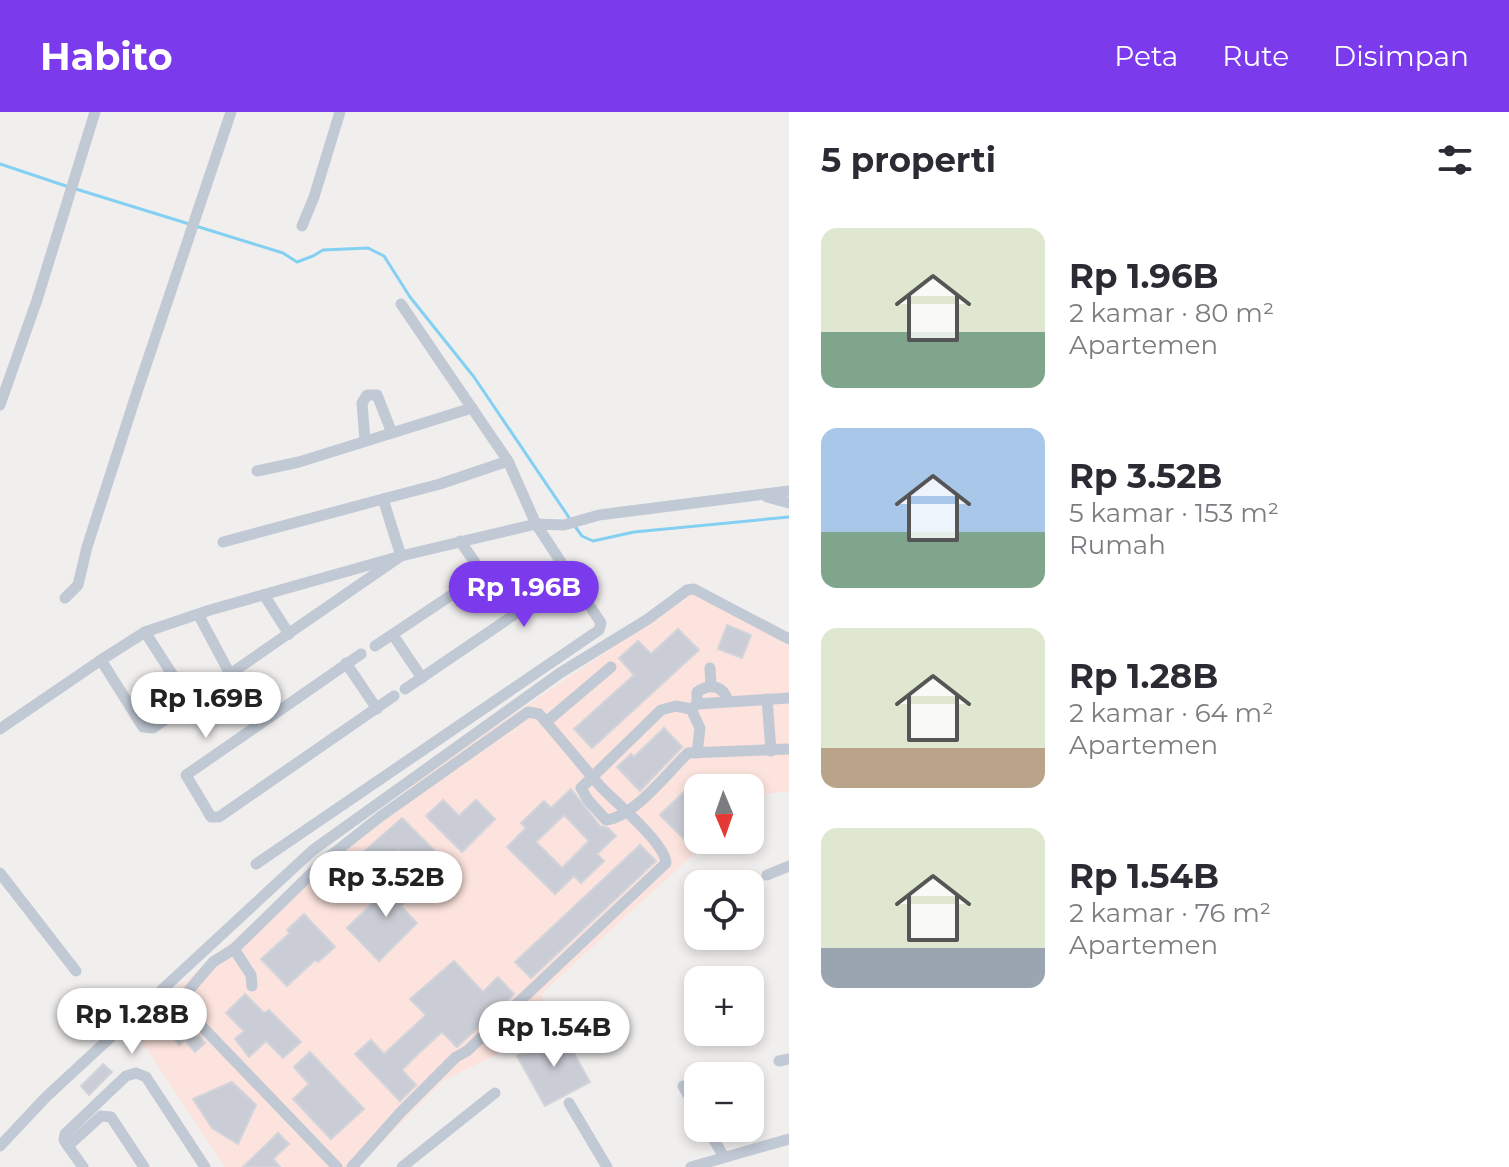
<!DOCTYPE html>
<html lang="id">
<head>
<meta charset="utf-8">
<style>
  body { margin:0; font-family:Montserrat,sans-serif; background:#f7f7f7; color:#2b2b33; height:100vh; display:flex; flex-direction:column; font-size:30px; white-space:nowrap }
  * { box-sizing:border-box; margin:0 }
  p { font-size:26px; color:#7c7c81 }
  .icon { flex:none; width:44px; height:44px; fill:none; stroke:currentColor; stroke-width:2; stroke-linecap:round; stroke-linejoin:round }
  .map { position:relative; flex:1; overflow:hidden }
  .details { display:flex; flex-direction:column; background:#fff; width:720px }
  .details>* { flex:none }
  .needle { width:52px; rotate:178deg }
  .controls { position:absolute; left:684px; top:662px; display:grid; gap:16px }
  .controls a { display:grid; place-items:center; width:80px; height:80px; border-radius:16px; background:#fff; box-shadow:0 4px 12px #0003; font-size:40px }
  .price { position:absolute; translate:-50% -68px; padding:0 18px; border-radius:28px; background:#fff; color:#222; font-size:26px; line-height:52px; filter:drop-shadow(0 2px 4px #0008) }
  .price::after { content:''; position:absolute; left:50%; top:48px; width:24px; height:18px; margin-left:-12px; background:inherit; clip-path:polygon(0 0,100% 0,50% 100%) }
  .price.active { background:#7c3aed; color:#fff }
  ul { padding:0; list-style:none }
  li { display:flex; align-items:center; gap:24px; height:200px; padding:0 32px }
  li span { display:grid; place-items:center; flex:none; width:224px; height:160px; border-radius:16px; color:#555 }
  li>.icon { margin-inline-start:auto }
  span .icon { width:96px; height:96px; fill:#fffc; stroke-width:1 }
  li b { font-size:34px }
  h2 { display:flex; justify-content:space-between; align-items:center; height:96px; padding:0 32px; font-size:34px }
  header { display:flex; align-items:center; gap:48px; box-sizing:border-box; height:112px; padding:0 40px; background:#7c3aed; color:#fff }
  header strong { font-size:38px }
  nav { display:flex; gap:44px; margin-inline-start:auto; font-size:28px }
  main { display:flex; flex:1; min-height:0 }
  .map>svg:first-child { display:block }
  .medical { fill:#fce3dd }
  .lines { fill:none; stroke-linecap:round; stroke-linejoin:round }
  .stream { stroke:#84d0f2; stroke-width:3 }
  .building { fill:#cacdd5; stroke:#d2d4db; stroke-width:2; fill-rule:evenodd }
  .minor { stroke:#c1c9d5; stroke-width:11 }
</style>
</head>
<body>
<header>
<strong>Habito</strong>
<nav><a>Peta</a><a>Rute</a><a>Disimpan</a></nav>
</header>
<main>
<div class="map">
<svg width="789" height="1055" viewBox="0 0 789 1055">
  <rect width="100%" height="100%" fill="#f1efee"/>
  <!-- medical -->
  <path class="medical" d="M694,481L789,531V679L758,683L750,690V676H698V728H709L541,882L556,913L443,969L357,1055H225L132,915L432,657Z"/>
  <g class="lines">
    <!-- stream -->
    <g class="stream">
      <path d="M0,52L69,75"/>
      <path d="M76,77L283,141L297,150L313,144L323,138L368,136L384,144L410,185L474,265L570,407"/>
      <path d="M574,413L582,424L593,429L634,420L789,405"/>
    </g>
  </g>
  <!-- building -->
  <g class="building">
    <path d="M727,513L751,523L742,546L718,537Z"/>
    <path d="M678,517L699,538L592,636L574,617L634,563L619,546L638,529L651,542Z"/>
    <path d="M664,616L682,635L640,679L617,655L631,642L634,645Z"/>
    <path d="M691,673L698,680V715L685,728L660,703Z"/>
    <path d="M571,677L600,714L608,716L616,724L597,742L604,749L581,771L574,764L555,782L507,735L526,716L521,711L544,689L551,696ZM564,703L589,729L562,756L536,730Z"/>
    <path d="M443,688L459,704L476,688L495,707L462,740L426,704Z"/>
    <path d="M402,706L448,752L429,770L399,738L368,767L352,750Z"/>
    <path d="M640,733L656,749L531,866L515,850Z"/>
    <path d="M403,762L418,778L401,794L417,811L379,849L347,816Z"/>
    <path d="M304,802L335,835L318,850L315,848L287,874L261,847L290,821L287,818Z"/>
    <path d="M454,849L483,880L498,865L514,882L457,935L442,920L418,942L402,958L416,973L400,989L355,942L371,928L384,942L426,903L410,887Z"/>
    <path d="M245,882L264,901L269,898L301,930L283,946L266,929L249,945L235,927L244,919L226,901Z"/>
    <path d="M182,909L197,926L199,924L205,931L195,940L185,928L179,933L174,927L178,922L173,916Z"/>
    <path d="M562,920L590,970L545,994L517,944Z"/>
    <path d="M310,940L364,997L331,1027L293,987L309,972L294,955Z"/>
    <path d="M103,952L112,960L89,983L81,974Z"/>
    <path d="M232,970L256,993L238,1032L212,1016L193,987Z"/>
    <path d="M278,1021L289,1032L273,1047L280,1055H243Z"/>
  </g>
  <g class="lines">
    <!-- minor -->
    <g class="minor">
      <path d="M302,114L314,85L340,0"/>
      <path d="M401,192L508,349"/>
      <path d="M0,293L37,188L95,0"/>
      <path d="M365,329L362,291L367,283H377L392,321"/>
      <path d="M257,359L299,350L472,296"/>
      <path d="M767,385L789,391"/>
      <path d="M223,430L383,387"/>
      <path d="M264,483L289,522"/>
      <path d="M65,486L78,473L87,435L137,280L231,0"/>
      <path d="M527,494L546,481"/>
      <path d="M198,502L230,562L153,616L143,615L101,548L145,520L210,498L401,444L536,412L564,413L599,403L789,379"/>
      <path d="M145,520L190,590"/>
      <path d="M393,523L422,566"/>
      <path d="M375,534L483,462L460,429"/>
      <path d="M346,551L377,597"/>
      <path d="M710,556L711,574"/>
      <path d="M405,577L527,494L507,462L493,458L483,462"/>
      <path d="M767,587L771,639"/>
      <path d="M697,592L789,586"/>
      <path d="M691,597L676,594L661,598L581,676L588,688L606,708C634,705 667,661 688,641L789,637"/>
      <path d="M546,610L611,555"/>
      <path d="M260,612L186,663L211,705H219L394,584"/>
      <path d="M0,617L101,548"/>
      <path d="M697,641L700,616L691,597L697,592V580C710,571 723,573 728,589"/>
      <path d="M256,752L599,518L601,511L536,412L508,349L440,372L383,387L401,444L230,562L260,612L361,542"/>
      <path d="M0,761L76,859"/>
      <path d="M767,763L789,754"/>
      <path d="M234,837L251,863L252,874"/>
      <path d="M779,949L789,947"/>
      <path d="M683,974L698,1000"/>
      <path d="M569,991L607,1055"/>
      <path d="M707,1016L724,1045"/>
      <path d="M0,1034L46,985L313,738L560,561L648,507L687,478L694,477L789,527"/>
      <path d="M68,1034L64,1028L65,1022L126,964L136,961L146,965L205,1055"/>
      <path d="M83,1055L68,1034L101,1004L111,1005L144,1055"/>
      <path d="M337,1055L188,900L184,884L213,850L234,837L325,748L381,704L528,600L539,602C560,626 580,651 601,675C616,691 665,731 666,751L467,939L456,945L400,1001L352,1055"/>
      <path d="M402,1055L495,981"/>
      <path d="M691,1055L789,1027"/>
    </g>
  </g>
</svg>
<div class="controls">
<a><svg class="needle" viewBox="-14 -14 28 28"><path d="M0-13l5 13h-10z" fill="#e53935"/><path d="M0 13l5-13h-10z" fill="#7c7c81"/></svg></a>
<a><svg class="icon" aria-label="locate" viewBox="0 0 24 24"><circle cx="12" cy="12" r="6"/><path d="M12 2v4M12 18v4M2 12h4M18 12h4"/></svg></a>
<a>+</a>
<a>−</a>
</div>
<b class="price active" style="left:524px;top:517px">Rp 1.96B</b>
<b class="price" style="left:206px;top:628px">Rp 1.69B</b>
<b class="price" style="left:386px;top:807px">Rp 3.52B</b>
<b class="price" style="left:132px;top:944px">Rp 1.28B</b>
<b class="price" style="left:554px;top:957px">Rp 1.54B</b>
</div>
<section class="details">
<h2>5 properti<svg class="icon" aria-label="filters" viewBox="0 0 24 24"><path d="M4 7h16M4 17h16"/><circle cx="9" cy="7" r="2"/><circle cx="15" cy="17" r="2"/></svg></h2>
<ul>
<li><span style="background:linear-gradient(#dfe7d0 65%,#7fa58c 0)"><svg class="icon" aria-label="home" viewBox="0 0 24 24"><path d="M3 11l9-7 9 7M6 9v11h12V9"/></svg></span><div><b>Rp 1.96B</b><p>2 kamar · 80 m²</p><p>Apartemen</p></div></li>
<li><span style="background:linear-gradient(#a9c7e8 65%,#7fa58c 0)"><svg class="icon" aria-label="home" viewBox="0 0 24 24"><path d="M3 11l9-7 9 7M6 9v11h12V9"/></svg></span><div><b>Rp 3.52B</b><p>5 kamar · 153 m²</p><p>Rumah</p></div></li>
<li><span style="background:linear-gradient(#dfe7d0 75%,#b9a48a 0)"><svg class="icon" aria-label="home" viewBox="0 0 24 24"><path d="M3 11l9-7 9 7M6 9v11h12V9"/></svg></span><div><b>Rp 1.28B</b><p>2 kamar · 64 m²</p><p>Apartemen</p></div></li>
<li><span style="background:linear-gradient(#dfe7d0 75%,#9aa5b1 0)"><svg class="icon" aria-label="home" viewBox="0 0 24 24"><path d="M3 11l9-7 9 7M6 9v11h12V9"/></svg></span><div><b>Rp 1.54B</b><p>2 kamar · 76 m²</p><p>Apartemen</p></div></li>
</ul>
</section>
</main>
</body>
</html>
